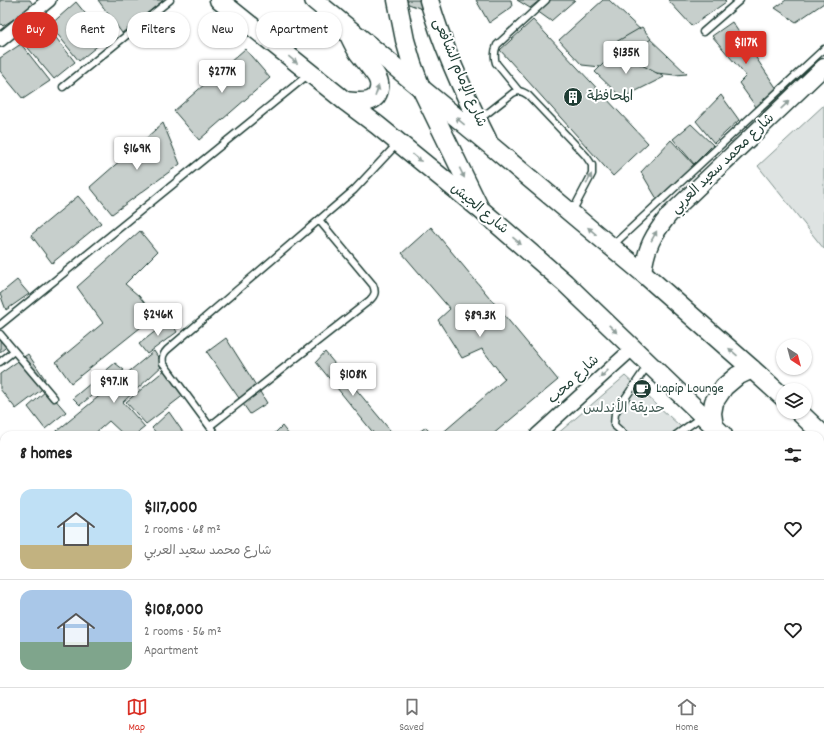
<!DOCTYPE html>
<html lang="en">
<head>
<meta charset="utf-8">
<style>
  body { margin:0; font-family:Dekko,"Playpen Sans Arabic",sans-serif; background:#f6f6f6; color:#222; height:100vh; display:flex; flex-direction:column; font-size:15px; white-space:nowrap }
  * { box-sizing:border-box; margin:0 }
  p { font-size:13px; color:#767676 }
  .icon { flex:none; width:22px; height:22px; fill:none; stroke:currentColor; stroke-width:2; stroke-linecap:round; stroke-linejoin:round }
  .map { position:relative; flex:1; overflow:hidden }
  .drawer { position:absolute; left:0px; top:431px; width:824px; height:256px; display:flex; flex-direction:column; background:#fff; border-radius:12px 12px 0 0; box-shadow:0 1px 3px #0004 }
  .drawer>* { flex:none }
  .hud { position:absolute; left:12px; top:12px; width:400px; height:36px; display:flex; gap:8px }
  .needle { width:26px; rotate:144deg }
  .buttons { position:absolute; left:776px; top:339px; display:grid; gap:8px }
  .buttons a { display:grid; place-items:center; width:36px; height:36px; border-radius:50%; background:#fff; box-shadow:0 1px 3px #0004; font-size:20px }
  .price { position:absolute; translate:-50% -34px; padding:0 9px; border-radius:4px; background:#fff; color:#222; font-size:13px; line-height:26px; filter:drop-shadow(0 1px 2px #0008) }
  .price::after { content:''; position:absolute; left:50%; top:24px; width:12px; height:9px; margin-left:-6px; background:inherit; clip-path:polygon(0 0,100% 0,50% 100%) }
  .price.active { background:#d93025; color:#fff }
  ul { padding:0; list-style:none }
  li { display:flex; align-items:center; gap:12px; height:100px; padding:0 20px }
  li+li { border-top:1px solid #e0e0e0 }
  li span { display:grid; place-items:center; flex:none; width:112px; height:80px; border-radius:12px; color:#555 }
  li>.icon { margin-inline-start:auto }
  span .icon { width:48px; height:48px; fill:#fffc; stroke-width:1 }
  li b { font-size:17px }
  h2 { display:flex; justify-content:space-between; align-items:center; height:48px; padding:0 20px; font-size:17px }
  .tag { padding:0 14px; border-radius:18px; background:#fff; box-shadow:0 1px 3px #0004; font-size:14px; line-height:36px }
  .tag.active { background:#d93025; color:#fff }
  .menu { display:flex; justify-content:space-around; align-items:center; height:56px; border-top:1px solid #e0e0e0; background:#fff; font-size:11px; color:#767676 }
  .menu a { display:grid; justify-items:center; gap:2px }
  .menu .active { color:#d93025 }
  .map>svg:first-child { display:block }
  .green { fill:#dee3e2; stroke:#7e908b }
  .building { fill:#c7cfcc; stroke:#1f3d34 }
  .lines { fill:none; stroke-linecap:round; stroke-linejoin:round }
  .service-casing { stroke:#1f3d34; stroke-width:9 }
  .minor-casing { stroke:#1f3d34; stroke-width:16 }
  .tertiary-casing { stroke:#1f3d34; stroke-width:19 }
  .secondary-casing { stroke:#1f3d34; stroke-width:21 }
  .service { stroke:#fff; stroke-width:6 }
  .minor { stroke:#fff; stroke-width:13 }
  .tertiary { stroke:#fff; stroke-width:16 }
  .secondary { stroke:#fff; stroke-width:18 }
  .oneway { fill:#8f9e9a }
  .labels { text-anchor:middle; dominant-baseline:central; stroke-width:4; stroke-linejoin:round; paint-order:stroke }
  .street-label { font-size:14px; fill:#1f3d34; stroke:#fff }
  .poi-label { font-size:14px; fill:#1f3d34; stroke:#fff; text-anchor:start }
  .park-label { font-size:14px; fill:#455e57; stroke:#fff }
</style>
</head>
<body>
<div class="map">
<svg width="824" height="687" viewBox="0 0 824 687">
  <rect width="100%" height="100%" fill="#fff"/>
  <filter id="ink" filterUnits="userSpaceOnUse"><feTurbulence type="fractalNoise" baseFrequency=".025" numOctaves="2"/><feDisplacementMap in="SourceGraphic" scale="8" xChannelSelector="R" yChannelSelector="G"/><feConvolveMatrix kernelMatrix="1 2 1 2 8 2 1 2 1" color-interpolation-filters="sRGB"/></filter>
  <g filter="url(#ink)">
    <!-- green -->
    <g class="green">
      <path d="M824,105V249L758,166Z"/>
      <path d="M625,376L690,435H556Z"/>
      <path d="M266,683H749L744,687H261Z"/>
    </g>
    <!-- building -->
    <g class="building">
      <path d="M0,0H30L34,6L3,26L0,23Z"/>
      <path d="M98,0H164L122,33Z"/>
      <path d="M398,0H421L422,9Z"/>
      <path d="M476,0H511L512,7L489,23Z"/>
      <path d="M517,0H540L530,8Z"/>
      <path d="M548,0H575L551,21L537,11Z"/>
      <path d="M603,0H609L687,74L675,75L582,65L559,40Z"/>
      <path d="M668,0H724L726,2L692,26Z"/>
      <path d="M786,0H824V3L796,22L775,8Z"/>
      <path d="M76,2L106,39L79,61L50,25Z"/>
      <path d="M533,20L648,143L613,176L500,50Z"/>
      <path d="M732,22L777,89L756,107L739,83L746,76L712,36Z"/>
      <path d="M46,25L75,62L54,79L23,42Z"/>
      <path d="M642,27L651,39L640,47L624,55L616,42Z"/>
      <path d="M21,44L50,81L23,99L0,71V58Z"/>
      <path d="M245,49L270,78L199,140L174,111Z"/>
      <path d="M616,51L664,77L622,98L595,72Z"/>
      <path d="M721,95L739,120L714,143L696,121Z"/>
      <path d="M163,123L180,164L112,214L90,187Z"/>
      <path d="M691,124L713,145L694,164L673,139Z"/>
      <path d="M671,140L695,166L657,199L641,172Z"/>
      <path d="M78,196L101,223L52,263L31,235Z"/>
      <path d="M431,227L558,380L492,435H440L505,379L482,349L462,358L438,320L450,309L402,253Z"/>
      <path d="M140,231L157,252L125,284L139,296L155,316L71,383L56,362L103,323L77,287Z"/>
      <path d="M17,280L29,294L6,310L0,294Z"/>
      <path d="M170,320L177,332L147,354L139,344Z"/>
      <path d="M0,336L9,345L0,352Z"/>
      <path d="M226,338L267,403L250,414L207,352Z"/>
      <path d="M154,351L163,365L123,402L145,427L135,435H124L109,421L93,435H52Z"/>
      <path d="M325,352L394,435H375L316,362Z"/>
      <path d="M28,354L45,379L41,390L16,409L0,389V374Z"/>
      <path d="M115,363L124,370L80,405L73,398Z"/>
      <path d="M166,369L185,394L146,424L126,402Z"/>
      <path d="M47,390L66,412L45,429L28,407Z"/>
      <path d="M169,412L185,435H158L152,428Z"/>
      <path d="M282,426L289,435H273Z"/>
      <path d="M426,427L431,435H415Z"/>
      <path d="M4,457V468L0,471V460Z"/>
      <path d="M4,475V527L0,530V478Z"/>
      <path d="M824,550V620L820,623V553Z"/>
      <path d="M0,577L4,583V596L0,599Z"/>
    </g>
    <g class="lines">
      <!-- service casing -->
      <g class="service-casing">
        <g id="service">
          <path d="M703,32L740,0"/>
          <path d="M63,87L170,0"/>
          <path d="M518,90L496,63C494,57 494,52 497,45L546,0"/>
          <path d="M480,119L513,93C519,90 522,91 528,95L586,156L592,165V174L572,212"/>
          <path d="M612,246L824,49"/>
          <path d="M0,325L309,74"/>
          <path d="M0,334L54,398"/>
          <path d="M0,362L14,351"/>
          <path d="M210,426L370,300C375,295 376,292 373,285L319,220"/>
          <path d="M216,435L163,363C162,357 163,354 167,350L354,190L398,143"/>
          <path d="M625,435L614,425L615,413L648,365"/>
          <path d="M676,435L701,417"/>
          <path d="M62,683L65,687"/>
        </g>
      </g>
      <!-- minor casing -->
      <g class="minor-casing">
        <g id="minor">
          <path d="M0,40L49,0"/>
          <path d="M537,435L633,348"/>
          <path d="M820,647L824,644"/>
          <path d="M233,687L237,683"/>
          <path d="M772,687L777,683"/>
        </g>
      </g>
      <!-- tertiary casing -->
      <g class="tertiary-casing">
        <path id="tertiary" d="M643,273C646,247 653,235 669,215L824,67"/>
      </g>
      <!-- secondary casing -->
      <g class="secondary-casing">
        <g id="secondary">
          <path d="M219,0L345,101L377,125L480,209L565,283L723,435"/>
          <path d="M314,0L490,145L590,229L643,273L752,369L783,397"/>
          <path d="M397,0L405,40L412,64L421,88L478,205"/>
          <path d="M429,0C443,49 464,94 487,139"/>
          <path d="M345,101C357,102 376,106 379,89C380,85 379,81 377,77C372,69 364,60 358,52C354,46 351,39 348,33"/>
          <path d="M799,412L824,436"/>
          <path d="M714,427L712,413L714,402L724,387L737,376L752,369"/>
          <path d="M820,522L824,525"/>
        </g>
      </g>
      <!-- service -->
      <use href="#service" class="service"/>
      <!-- minor -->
      <use href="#minor" class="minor"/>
      <!-- tertiary -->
      <use href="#tertiary" class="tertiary"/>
      <!-- secondary -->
      <use href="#secondary" class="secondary"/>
    </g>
    <!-- one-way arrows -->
    <defs><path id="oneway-solid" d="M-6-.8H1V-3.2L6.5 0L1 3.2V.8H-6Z"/></defs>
    <g class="oneway">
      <use href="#oneway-solid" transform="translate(293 60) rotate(39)"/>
      <use href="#oneway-solid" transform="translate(377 91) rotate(-71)"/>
      <use href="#oneway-solid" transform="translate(785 105) rotate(-44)"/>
      <use href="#oneway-solid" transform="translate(460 121) rotate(-141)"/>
      <use href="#oneway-solid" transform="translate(417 158) rotate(39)"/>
      <use href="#oneway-solid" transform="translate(462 173) rotate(64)"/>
      <use href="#oneway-solid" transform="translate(589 179) rotate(-63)"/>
      <use href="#oneway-solid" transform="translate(592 231) rotate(-140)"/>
      <use href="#oneway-solid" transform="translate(654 236) rotate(-61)"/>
      <use href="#oneway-solid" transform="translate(517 241) rotate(41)"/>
      <use href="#oneway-solid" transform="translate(613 329) rotate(44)"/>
      <use href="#oneway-solid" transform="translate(733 352) rotate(-139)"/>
      <use href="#oneway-solid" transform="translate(604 374) rotate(137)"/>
    </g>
  </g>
  <!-- icons -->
  <defs>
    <g id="building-disc" transform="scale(1)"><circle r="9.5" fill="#1f3d34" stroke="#fff"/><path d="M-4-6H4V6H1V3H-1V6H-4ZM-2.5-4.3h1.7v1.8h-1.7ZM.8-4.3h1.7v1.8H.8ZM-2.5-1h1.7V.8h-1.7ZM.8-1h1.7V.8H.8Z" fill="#fff"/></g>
    <g id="cafe-disc" transform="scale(1)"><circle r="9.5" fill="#1f3d34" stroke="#fff"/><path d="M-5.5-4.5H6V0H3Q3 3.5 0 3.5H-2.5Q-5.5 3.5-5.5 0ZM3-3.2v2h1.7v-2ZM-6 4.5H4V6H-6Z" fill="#fff"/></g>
  </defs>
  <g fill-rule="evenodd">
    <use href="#building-disc" x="573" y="97"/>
    <use href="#cafe-disc" x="642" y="389"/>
  </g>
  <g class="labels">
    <!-- street labels -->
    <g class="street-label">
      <text transform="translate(459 73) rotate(67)">شارع الإمام الشافعى</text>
      <text transform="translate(723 164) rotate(-44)">شارع محمد سعيد العربي</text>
      <text transform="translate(479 209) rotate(40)">شارع الجيش</text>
      <text transform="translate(574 380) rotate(-43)">شارع محب</text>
    </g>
    <!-- poi labels -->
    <g class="poi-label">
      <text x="587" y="97">المحافظة</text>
      <text x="656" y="389">Lapip Lounge</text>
    </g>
    <!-- park labels -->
    <g class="park-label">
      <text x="624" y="409">حديقة الأندلس</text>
    </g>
  </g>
</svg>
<div class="buttons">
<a><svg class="needle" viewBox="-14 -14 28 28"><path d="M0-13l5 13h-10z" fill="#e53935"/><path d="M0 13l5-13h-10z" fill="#767676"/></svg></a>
<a><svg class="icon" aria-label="layers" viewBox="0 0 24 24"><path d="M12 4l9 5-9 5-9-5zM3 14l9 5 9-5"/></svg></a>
</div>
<b class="price active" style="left:746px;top:65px">$117K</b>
<b class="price" style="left:626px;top:75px">$135K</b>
<b class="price" style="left:222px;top:94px">$277K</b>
<b class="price" style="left:137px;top:171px">$169K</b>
<b class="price" style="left:158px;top:337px">$246K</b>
<b class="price" style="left:480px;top:338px">$89.3K</b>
<b class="price" style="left:353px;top:397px">$108K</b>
<b class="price" style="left:114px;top:404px">$97.1K</b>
<div class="hud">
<a class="tag active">Buy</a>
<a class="tag">Rent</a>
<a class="tag">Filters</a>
<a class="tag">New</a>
<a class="tag">Apartment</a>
</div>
<section class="drawer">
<h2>8 homes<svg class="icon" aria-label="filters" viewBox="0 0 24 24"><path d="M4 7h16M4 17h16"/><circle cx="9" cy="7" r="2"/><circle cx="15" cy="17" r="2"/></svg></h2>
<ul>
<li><span style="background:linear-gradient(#bfe0f5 70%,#c2b280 0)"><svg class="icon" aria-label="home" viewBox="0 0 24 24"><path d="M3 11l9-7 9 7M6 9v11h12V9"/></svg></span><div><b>$117,000</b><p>2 rooms · 68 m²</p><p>شارع محمد سعيد العربي</p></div><svg class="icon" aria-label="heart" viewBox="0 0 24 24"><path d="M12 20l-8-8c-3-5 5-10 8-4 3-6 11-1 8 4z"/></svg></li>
<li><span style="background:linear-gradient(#a9c7e8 65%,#7fa58c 0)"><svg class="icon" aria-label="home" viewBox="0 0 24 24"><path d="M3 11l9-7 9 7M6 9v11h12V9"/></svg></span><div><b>$108,000</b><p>2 rooms · 56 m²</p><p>Apartment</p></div><svg class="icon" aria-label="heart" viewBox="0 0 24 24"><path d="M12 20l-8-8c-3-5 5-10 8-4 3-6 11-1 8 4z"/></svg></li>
</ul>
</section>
</div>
<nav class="menu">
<a class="active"><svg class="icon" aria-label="map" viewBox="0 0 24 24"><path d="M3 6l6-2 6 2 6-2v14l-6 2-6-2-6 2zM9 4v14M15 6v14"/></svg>Map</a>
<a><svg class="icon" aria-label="saved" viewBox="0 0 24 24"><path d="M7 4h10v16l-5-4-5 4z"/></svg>Saved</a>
<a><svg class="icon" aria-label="home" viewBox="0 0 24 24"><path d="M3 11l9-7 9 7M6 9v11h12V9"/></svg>Home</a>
</nav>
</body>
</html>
